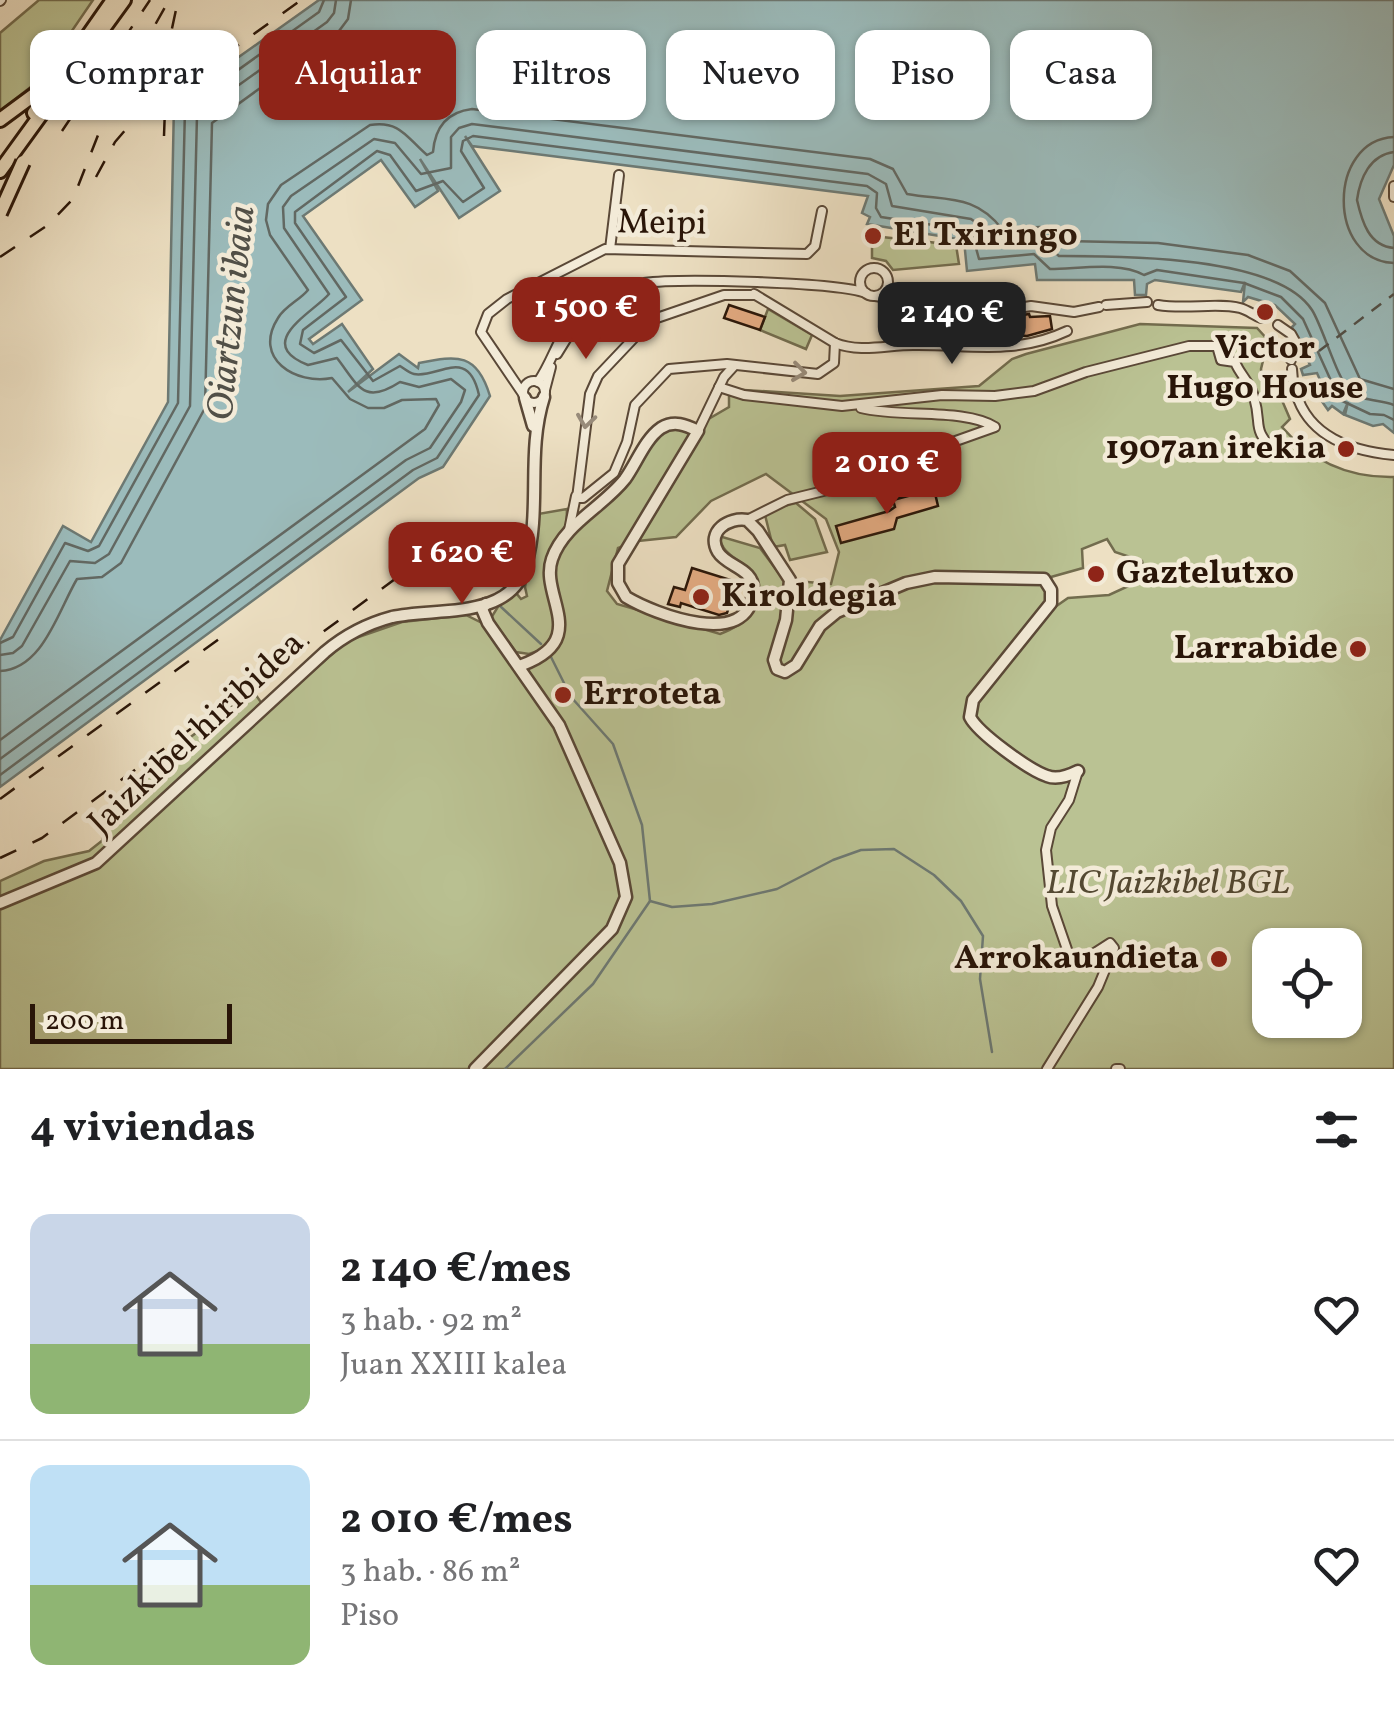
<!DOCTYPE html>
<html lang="es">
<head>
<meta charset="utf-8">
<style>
  body { margin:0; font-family:Vollkorn,serif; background:#f6f6f6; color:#202124; height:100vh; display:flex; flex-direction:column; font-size:38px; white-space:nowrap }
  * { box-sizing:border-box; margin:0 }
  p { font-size:32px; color:#757577 }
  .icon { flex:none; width:55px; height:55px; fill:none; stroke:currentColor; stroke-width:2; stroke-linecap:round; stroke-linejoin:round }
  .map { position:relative; height:1069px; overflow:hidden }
  .drawer { display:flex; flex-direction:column; background:#fff; flex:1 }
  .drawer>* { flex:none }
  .hud { position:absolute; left:30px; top:30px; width:1335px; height:90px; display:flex; gap:20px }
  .fabs { position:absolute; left:1252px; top:928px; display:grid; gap:20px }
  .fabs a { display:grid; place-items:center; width:110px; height:110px; border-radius:20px; background:#fff; box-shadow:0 2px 8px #0004; font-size:50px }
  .scale { position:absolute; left:30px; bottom:25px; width:202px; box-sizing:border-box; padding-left:10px; border:5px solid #291508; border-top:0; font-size:28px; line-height:35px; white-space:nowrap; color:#291508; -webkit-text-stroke:8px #f3ebd8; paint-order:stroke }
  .price { position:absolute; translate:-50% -85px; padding:0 22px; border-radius:20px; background:#8f2418; color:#fff; font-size:32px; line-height:65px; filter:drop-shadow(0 2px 5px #0008) }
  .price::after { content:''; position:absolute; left:50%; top:60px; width:30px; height:22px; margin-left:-15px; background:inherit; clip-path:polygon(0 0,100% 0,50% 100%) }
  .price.active { background:#222; color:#fff }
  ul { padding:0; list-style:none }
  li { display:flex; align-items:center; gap:30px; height:250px; padding:0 30px }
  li+li { border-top:2px solid #e0e0e0 }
  li span { display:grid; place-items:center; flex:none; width:280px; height:200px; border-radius:20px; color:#555 }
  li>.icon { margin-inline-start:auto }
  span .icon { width:120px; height:120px; fill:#fffc; stroke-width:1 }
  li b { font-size:42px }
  h2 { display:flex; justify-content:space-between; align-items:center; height:120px; padding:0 30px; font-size:42px }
  .tag { padding:0 35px; border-radius:20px; background:#fff; box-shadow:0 2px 8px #0004; font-size:35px; line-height:90px }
  .tag.active { background:#8f2418; color:#fff }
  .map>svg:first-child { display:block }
  .green { fill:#bac293; stroke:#726c4e; stroke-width:2.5; fill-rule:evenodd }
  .water { fill:#9bbbbb; stroke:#6d7973; stroke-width:2.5 }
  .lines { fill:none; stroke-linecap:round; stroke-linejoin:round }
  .shore { stroke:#626862; stroke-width:2.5 }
  .stream { stroke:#6d7973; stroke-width:2.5 }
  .ferry { stroke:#514f47; stroke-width:2.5; stroke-dasharray:12 10; stroke-linecap:butt }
  .building { fill:#e5ac83; stroke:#291508; stroke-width:2.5 }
  .minor-casing { stroke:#5a4837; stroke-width:12 }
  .tertiary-casing { stroke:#5a4837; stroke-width:15 }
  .primary-casing { stroke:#291508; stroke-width:18 }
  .minor { stroke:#f3ebd8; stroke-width:8 }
  .tertiary { stroke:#f3ebd8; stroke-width:10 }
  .primary { stroke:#ede0c3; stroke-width:12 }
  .rail { stroke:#291508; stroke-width:2.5; stroke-dasharray:18 18; stroke-linecap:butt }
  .primary-bridge-casing { stroke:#291508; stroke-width:18; stroke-linecap:butt }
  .primary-bridge { stroke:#ede0c3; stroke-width:12 }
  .oneway { stroke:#988b7a }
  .poi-dot { fill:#8f2418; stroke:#f3ebd8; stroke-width:4 }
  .labels { text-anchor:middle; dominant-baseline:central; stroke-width:9; stroke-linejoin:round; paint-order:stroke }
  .street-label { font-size:35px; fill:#291508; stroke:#f3ebd8 }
  .poi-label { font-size:35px; font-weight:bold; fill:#291508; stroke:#f3ebd8; text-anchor:start }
  .park-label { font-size:35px; font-style:italic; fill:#544932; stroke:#f3ebd8 }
  .water-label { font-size:38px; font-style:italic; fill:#514f47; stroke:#f3ebd8 }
</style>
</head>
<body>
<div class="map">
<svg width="1394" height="1069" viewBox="0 0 1394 1069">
  <rect width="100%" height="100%" fill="#ede0c3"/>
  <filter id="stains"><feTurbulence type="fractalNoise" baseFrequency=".002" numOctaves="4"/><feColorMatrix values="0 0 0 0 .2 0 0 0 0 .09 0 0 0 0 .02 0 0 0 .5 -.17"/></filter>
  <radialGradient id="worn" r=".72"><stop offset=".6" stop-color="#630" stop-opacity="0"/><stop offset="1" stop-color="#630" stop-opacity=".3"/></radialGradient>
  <!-- green -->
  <g class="green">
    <path d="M39,0H93L37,82L0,111V33Z"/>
    <path d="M882,237L956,245L959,264L893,270L886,261L872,258V241Z"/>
    <path d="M768,309L812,335L806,349L760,330Z"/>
    <path d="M1140,324L1257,328L1268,340L1261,369L1263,385L1275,384L1290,419L1282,427C1311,461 1349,478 1394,477V1069H0V881L44,861L89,851L103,840L101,825L158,761L253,691L267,711L347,641L402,622L466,615L486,625L521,670L541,650L529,654L516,652L491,618L499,605L516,593L521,599L527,596L525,587L538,514L567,509L566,533L618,486L653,436L672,424L693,428L729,407V389L840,396L979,386L1012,359L1026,354ZM766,474L826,519L839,552L831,584L784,580L760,548L719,536C723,557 739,557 751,572C773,600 745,625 720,634L617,604L607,591L618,548L638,541L676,537L711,501ZM1107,539L1115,552L1142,561L1146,578L1109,595L1068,598L1055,607L1051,577L1083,568L1082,549ZM1270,945H1345V1020H1270Z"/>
    <path d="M796,503L815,519L827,552L790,560L785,545L773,547L764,511Z"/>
  </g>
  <!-- water -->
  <path class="water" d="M319,0H1394V165L1379,199L1394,236V433L1383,424L1373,426L1345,415L1348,402L1343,414L1332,406L1328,410L1316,393L1324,389L1317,373L1303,375L1301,369L1310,365L1292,327L1295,324L1275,305L1248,297L1243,302L1245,282L1241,292L1155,280L1147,284L1146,295H1135L1134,280H1037L1035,264L967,271L964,240L867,224L870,217L862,213L868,196L472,146L465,136L500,191L459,218L420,159L438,191L415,207L381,160L303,216L362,300L309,339L313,344L342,324L373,369L348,392L399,354L418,368L419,363C458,355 477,353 490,396L443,467L419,478L0,787V640L63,526L91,542L168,402L174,103Z"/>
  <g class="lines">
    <!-- shore -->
    <g class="shore">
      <path d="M1394,137C1327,140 1327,261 1394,263"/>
      <path d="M1394,152C1370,155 1360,178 1357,200C1362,222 1369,246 1394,248"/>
      <path d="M0,643L13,637L65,543L88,551L99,546L178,403L185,108L319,12L324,0"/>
      <path d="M0,655L13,653L22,646L70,561L95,563L109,554L190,406L197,115L327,22L334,13L336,0"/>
      <path d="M0,671C43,669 58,611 77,579L102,577L121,563L205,408L212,123L339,31L348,19L351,0"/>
      <path d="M0,740L425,429L439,405L436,399L402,400L384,408H368L350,399L332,378C296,385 252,359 278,318C285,306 300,300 308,290L270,235L266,220L268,204L281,185L370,125C400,120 407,138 427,155L433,152C435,127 447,112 472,109L870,159L893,169L907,194C947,201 975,194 1002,229L1040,227L1066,241L1158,243L1248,255L1290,271L1325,303L1360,379L1394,389"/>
      <path d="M0,759L406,460L430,448L461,402L465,390L451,379L419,387L400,382C363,406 358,385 337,358L308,365C252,343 314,312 329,294L284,228L283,207L291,196L374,139L395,143L421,174L451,168V137L459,128L472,124L868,174L886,184L892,206L971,219L982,227L990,246C1017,244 1038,236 1059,256C1119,256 1277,255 1312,310C1323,327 1338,382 1351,392C1364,402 1380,399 1394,405"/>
      <path d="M0,775L413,470L437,458L479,395C468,345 438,379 414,374C409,373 405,369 400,366L373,381L341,340L314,353L300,344L303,330L346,297L295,223V212L377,151L390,155L416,191L443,181L463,202L484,188L461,151L463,141L473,136L867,186L877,193L876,208L881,217L966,230L973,237L979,259L1034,254L1050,269C1078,269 1119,261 1144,275L1157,270L1244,283L1281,297L1303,319L1332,383L1334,397L1370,414L1384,415L1394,420"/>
    </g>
    <!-- stream -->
    <g class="stream">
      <path d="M500,606L541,644"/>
      <path d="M650,901L672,907L712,904L777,889L833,860L861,850L894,849L934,875L961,901L983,936L980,979L992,1052"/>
      <path d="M505,1069L593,984L650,901L642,825L613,744L571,697L549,653"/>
    </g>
    <!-- ferry -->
    <path class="ferry" d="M1319,351L1394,294"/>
  </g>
  <!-- building -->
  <g class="building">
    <path d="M729,305L765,317L760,330L724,318Z"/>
    <path d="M1029,314L1030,317L1050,316L1052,329L1027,336L1013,335L1011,317Z"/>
    <path d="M934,489L938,506L897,518L894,529L841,543L836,526L889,511L895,507L893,500Z"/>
    <path d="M692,568L737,582L727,613L719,615L681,603L680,607L668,604L674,587L685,590Z"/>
  </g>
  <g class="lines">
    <!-- minor casing -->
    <g class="minor-casing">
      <g id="minor">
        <path d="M0,1L1,0"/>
        <path d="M1394,186V197"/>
        <path d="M610,249L619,175"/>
        <circle cx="874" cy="282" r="14"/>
        <path d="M754,294L835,343C860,353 887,345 913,345C968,344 1014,356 1067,331"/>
        <path d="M755,295H724L651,320L598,376L590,394L577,498H583L614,473L627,442L635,405L669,369L727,364L818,374L834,363L835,343"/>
        <path d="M875,296L926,303L974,315L1031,306L1074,312L1099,307"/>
        <path d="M1106,305L1147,302"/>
        <path d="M1158,305C1187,310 1217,302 1240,308C1248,310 1253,315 1261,318"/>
        <path d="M1278,325L1291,334L1296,343L1291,360"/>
        <path d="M557,354L578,320"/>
        <path d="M1292,369L1293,381"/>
        <circle cx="534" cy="392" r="11"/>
        <path d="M538,382C556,356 560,325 588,305C604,294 624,285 644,283C679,278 837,282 866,293"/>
        <path d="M719,387L744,395L842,406L942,395L995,396L1034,391L1086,372L1189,346H1217L1221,360L1235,362C1240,375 1251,383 1254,397C1263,429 1250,425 1276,454"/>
        <path d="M545,390L551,367"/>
        <path d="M1296,393C1309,437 1351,451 1394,455"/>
        <path d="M523,394L481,332L488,314L507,299L605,249L807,254L815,246L822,211"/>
        <path d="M698,431L724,377L734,366"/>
        <path d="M747,520L787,500L868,480L891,464L995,427C965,408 901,418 861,408"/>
        <path d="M569,530L576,496"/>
        <path d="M1047,1069L1098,987L1114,948L1110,943L1082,961H1071L1052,906L1046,850L1051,828L1069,800L1078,771"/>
        <path d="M1116,1069H1120"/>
      </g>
    </g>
    <!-- tertiary casing -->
    <g class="tertiary-casing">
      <g id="tertiary">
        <path d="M525,398L533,426"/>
        <path d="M522,665C592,639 539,596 552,559C564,524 603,507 625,479C636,464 645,439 661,428C674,420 686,425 698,431L618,564V583L626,597C654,614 750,651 753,591C755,568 727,567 718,552C706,531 729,517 747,520L758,531L790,580L786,620L774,660L777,669L785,672L796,665L820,626L837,612L906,583L935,577L1044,579L1051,590V603L973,700L970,717C978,733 1029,770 1047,776C1057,780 1068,776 1078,771"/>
        <path d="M0,903L96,863L325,652C345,635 366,624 392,617C436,607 511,621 526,565C542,508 526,454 544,397"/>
        <path d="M475,1069L612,929L626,897L620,863L559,725L488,623L482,609L486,604"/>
      </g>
    </g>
    <!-- primary casing -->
    <g class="primary-casing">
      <g id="primary">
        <path d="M34,113L113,0"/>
        <path d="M0,120L46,86"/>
        <path d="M0,171L124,0"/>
      </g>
    </g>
    <!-- minor -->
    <use href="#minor" class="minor"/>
    <!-- tertiary -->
    <use href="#tertiary" class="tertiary"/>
    <!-- primary -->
    <use href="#primary" class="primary"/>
    <!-- rail -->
    <g class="rail">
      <path d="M62,131L150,0"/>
      <path d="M164,136L167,52L177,5"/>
      <path d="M96,177L115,142L133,121L301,0"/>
      <path d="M0,257L48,225L73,199L109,107L169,0"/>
      <path d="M0,799L219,639"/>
      <path d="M0,858L42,838L421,560"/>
    </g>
    <!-- primary-bridge casing -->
    <g class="primary-bridge-casing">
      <path id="primary-bridge" d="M0,213L23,162"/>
    </g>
    <!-- primary-bridge -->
    <use href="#primary-bridge" class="primary-bridge"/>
  </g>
  <!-- one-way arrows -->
  <defs><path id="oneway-chevron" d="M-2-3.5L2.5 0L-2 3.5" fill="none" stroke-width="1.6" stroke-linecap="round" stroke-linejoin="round" transform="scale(2.5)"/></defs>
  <g class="oneway">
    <use href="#oneway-chevron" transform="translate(799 372) rotate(7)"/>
    <use href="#oneway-chevron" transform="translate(586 421) rotate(98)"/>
  </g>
  <!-- markers -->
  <g class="poi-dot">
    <circle cx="873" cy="236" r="10"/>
    <circle cx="1265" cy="312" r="10"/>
    <circle cx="1346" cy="449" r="10"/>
    <circle cx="1096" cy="574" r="10"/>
    <circle cx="701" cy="597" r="10"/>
    <circle cx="1358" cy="649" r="10"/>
    <circle cx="563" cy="695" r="10"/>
    <circle cx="1219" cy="959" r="10"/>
  </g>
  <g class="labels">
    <!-- street labels -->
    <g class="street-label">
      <text transform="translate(662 224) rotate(1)">Meipi</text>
      <text transform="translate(197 734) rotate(-43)">Jaizkibel hiribidea</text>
    </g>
    <!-- poi labels -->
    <g class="poi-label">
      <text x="893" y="236">El Txiringo</text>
      <text x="1265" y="349" text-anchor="middle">Victor<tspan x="1265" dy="40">Hugo House</tspan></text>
      <text x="1326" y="449" text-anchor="end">1907an irekia</text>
      <text x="1116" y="574">Gaztelutxo</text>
      <text x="721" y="597">Kiroldegia</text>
      <text x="1338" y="649" text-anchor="end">Larrabide</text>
      <text x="583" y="695">Erroteta</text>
      <text x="1199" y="959" text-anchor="end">Arrokaundieta</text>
    </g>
    <!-- park labels -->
    <g class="park-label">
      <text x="1168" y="884">LIC Jaizkibel BGL</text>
    </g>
    <!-- water labels -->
    <g class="water-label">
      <text transform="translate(233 313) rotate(-84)">Oiartzun ibaia</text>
    </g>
  </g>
  <rect width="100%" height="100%" filter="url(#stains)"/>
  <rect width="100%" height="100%" fill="url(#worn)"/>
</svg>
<div class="fabs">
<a><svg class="icon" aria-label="locate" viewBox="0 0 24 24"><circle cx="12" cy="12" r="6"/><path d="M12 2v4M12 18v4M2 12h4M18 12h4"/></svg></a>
</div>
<div class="scale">200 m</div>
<b class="price" style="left:586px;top:362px">1 500 €</b>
<b class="price active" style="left:952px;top:367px">2 140 €</b>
<b class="price" style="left:887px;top:517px">2 010 €</b>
<b class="price" style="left:462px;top:607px">1 620 €</b>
<div class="hud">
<a class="tag">Comprar</a>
<a class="tag active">Alquilar</a>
<a class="tag">Filtros</a>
<a class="tag">Nuevo</a>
<a class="tag">Piso</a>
<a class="tag">Casa</a>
</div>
</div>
<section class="drawer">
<h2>4 viviendas<svg class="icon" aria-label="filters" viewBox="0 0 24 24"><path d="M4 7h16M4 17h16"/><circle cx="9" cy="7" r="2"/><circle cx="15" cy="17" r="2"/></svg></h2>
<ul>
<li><span style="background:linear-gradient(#c9d6e8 65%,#8fb573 0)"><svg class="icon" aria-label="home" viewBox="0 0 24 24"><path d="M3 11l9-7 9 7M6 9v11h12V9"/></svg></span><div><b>2 140 €/mes</b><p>3 hab. · 92 m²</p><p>Juan XXIII kalea</p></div><svg class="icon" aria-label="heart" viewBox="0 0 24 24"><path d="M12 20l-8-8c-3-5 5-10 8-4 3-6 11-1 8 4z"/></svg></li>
<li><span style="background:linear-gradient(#bfe0f5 60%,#8fb573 0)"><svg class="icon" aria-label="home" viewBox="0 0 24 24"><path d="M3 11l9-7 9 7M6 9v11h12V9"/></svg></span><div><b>2 010 €/mes</b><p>3 hab. · 86 m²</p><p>Piso</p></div><svg class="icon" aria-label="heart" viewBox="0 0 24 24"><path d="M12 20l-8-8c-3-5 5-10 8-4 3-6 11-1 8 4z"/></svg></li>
</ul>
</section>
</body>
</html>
